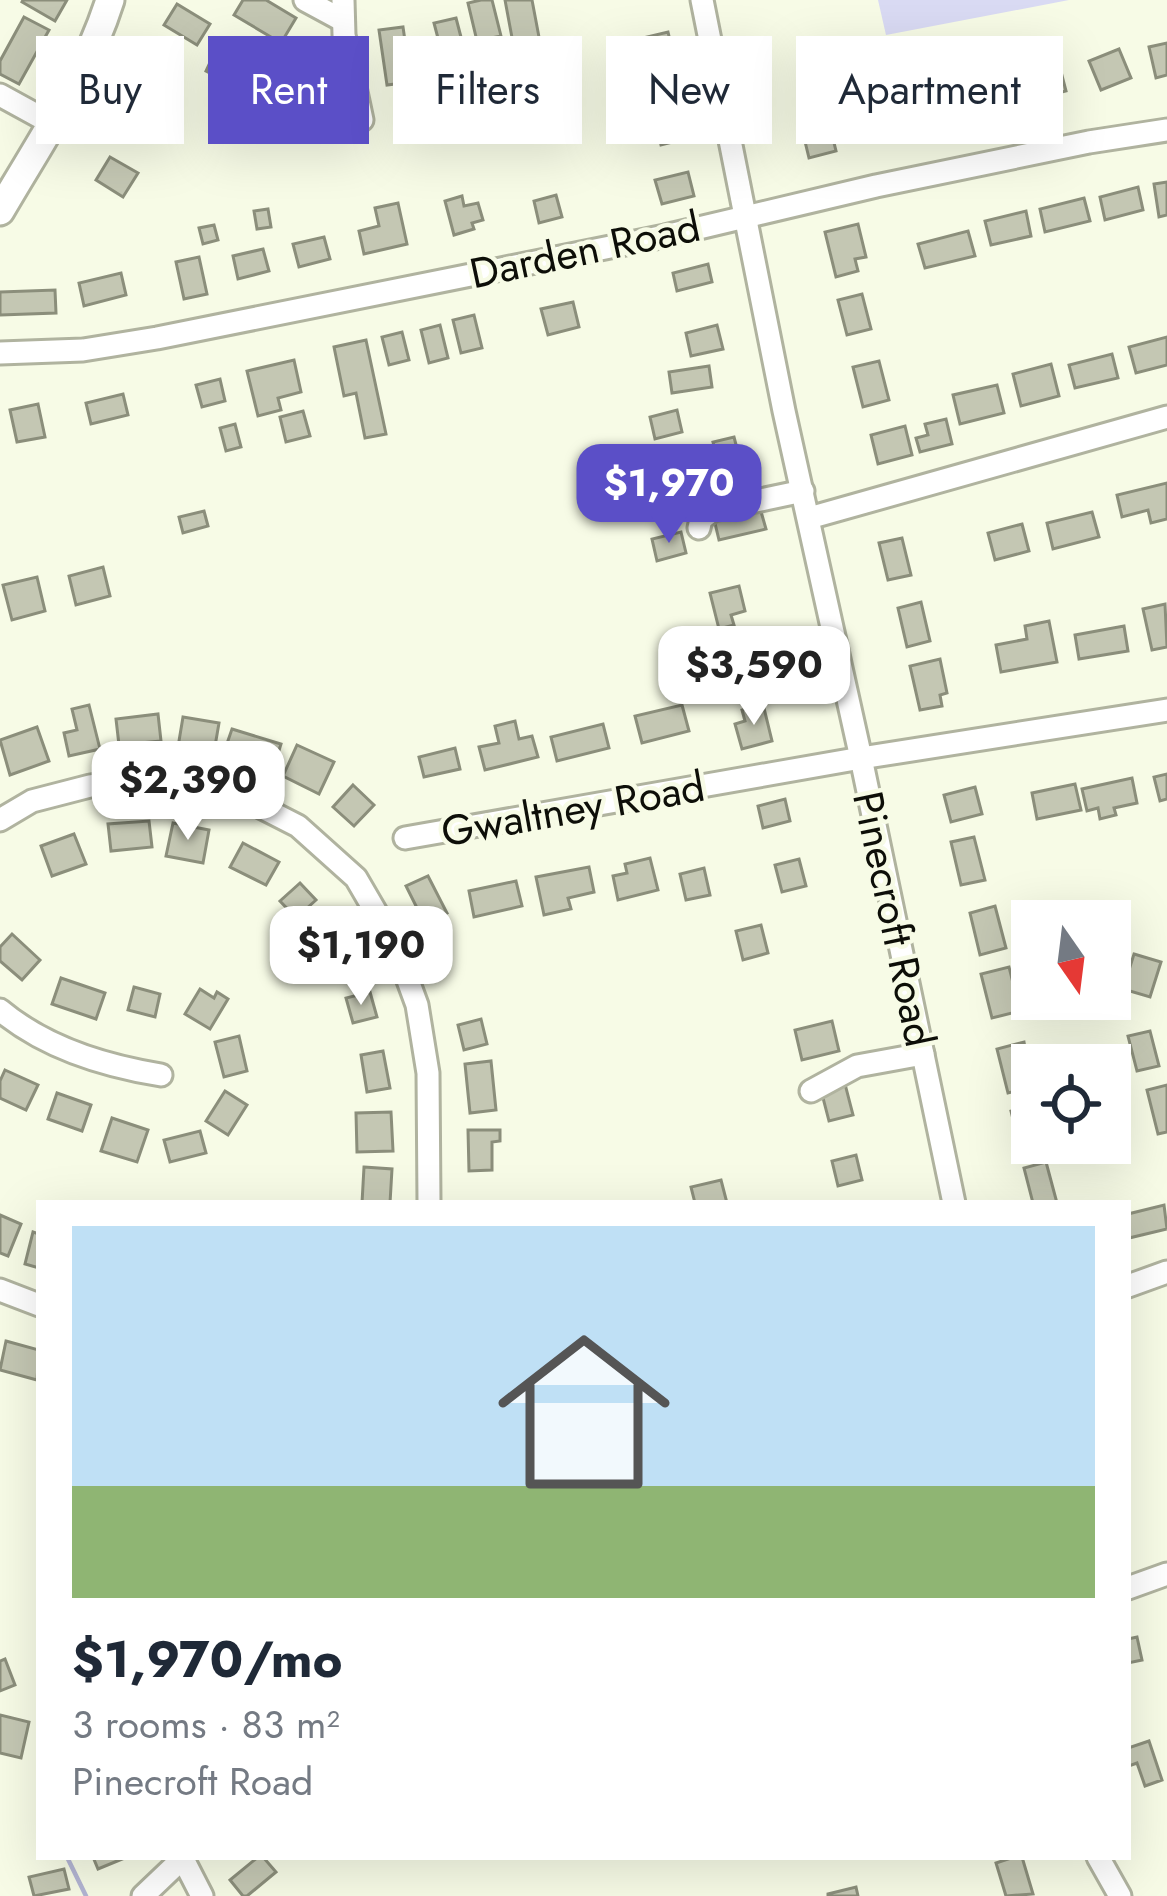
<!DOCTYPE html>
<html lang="en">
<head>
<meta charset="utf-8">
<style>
  body { margin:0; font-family:Jost,sans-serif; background:#f2f2f3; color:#1f2937; height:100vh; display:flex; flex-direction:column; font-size:45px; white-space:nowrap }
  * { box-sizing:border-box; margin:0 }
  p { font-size:39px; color:#747a83 }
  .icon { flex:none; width:66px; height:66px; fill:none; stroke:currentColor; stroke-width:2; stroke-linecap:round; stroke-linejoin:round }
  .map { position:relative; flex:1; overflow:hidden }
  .drawer { position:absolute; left:36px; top:1200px; width:1095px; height:660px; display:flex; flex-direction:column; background:#fff; border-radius:0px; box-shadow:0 12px 48px #0002 }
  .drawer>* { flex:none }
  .hud { position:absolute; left:36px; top:36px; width:1095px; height:108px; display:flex; gap:24px }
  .needle { width:78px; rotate:166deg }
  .controls { position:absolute; left:1011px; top:900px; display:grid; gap:24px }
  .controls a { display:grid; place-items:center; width:120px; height:120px; border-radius:0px; background:#fff; box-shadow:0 12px 48px #0002; font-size:60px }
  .price { position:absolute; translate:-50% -102px; padding:0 27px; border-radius:24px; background:#fff; color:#222; font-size:39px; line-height:78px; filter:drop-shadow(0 3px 6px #0008) }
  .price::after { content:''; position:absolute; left:50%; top:72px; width:36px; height:27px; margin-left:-18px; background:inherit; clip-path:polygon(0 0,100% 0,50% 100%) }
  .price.current { background:#5b4fc7; color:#fff }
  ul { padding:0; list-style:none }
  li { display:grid; align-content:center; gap:24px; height:636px; padding:0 36px }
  li span { display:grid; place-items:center; height:372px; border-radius:0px; color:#555 }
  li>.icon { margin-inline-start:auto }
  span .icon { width:216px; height:216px; fill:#fffc; stroke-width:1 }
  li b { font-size:51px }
  .pill { padding:0 42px; border-radius:0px; background:#fff; box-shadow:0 12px 48px #0002; font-size:42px; line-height:108px }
  .pill.current { background:#5b4fc7; color:#fff }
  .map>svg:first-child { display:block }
  .green { fill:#d9daf3 }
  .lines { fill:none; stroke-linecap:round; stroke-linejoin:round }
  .stream { stroke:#b3b5d3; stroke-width:4.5 }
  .building { fill:#c4c7b3; stroke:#8b8e7b; stroke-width:3 }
  .minor-casing { stroke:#b0b39f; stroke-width:27 }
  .major-casing { stroke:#b0b39f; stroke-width:33 }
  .minor { stroke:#fff; stroke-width:21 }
  .major { stroke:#fff; stroke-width:27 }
  .labels { text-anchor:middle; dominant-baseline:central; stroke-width:9; stroke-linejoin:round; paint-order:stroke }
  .street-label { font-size:42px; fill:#0d0e08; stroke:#f7fbe6 }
</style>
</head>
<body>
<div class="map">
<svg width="1167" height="1896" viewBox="0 0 1167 1896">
  <rect width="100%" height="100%" fill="#f7fbe6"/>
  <!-- green -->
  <path class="green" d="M878,0H1069L886,35Z"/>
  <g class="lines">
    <!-- stream -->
    <path class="stream" d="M67,1857L86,1896"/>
  </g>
  <!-- building -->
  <g class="building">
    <path d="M23,0H67L55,21L22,2Z"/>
    <path d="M243,0H266L296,18L281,43L234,15Z"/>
    <path d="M481,0H492L501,36L477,41L468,3Z"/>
    <path d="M505,0H532L539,37L513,43Z"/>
    <path d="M177,4L210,24L197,45L164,25Z"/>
    <path d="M24,17L49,30L19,84L0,74V61Z"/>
    <path d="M456,18L462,41L440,46L434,23Z"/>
    <path d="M403,27L411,82L387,85L379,30Z"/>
    <path d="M668,32L674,57L640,65L634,40Z"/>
    <path d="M1167,43V75L1156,78L1149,47Z"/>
    <path d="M1119,49L1131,78L1101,90L1089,61Z"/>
    <path d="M213,56L234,67L226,81L206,71Z"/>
    <path d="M825,61L835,99L810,105L800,67Z"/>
    <path d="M1059,64L1066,91L1023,102L1016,75Z"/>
    <path d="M329,69L343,135L318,141L304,75Z"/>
    <path d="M668,72L674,96L649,102L643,78Z"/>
    <path d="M993,79L999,103L951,115L945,91Z"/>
    <path d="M929,91L936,117L895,127L889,102Z"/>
    <path d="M676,118L681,140L661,145L656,123Z"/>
    <path d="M828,118L836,151L809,158L801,125Z"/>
    <path d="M110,157L138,173L123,197L96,180Z"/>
    <path d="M688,172L694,196L662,204L655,180Z"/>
    <path d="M1167,182V215L1159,217L1154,184Z"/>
    <path d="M1138,187L1143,210L1105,220L1100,197Z"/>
    <path d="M556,195L562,217L539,223L534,201Z"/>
    <path d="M462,196L464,206L478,203L483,220L472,223L474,229L454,235L445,201Z"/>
    <path d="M1084,198L1090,221L1045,232L1040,209Z"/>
    <path d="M398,203L407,244L364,254L359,231L379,226L375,208Z"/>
    <path d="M268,209L271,227L257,229L254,211Z"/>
    <path d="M1026,211L1031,236L991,245L985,221Z"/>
    <path d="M858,224L866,257L855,259L858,271L836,277L825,232Z"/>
    <path d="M214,225L218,240L203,244L199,228Z"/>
    <path d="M968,231L975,256L925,268L918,244Z"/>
    <path d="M324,237L330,259L299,267L293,244Z"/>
    <path d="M263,249L269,271L238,279L233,256Z"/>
    <path d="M199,257L207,294L184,299L176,262Z"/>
    <path d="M708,264L712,282L677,291L673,273Z"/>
    <path d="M121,273L126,295L84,306L79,283Z"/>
    <path d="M55,290L56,313L0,315V292Z"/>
    <path d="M862,294L871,329L847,335L838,300Z"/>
    <path d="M573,302L579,327L548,335L541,309Z"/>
    <path d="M474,315L482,348L461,353L453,320Z"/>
    <path d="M440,325L448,358L429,363L421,330Z"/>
    <path d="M717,325L723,349L691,356L686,333Z"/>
    <path d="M402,332L409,360L389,365L382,337Z"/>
    <path d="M1167,337V365L1136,373L1129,347Z"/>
    <path d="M366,340L386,434L365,438L356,393L344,396L334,347Z"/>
    <path d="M1112,354L1118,378L1075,388L1069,365Z"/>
    <path d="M294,360L301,392L278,398L281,410L258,416L247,371Z"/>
    <path d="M879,361L889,400L863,407L853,367Z"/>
    <path d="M1051,364L1059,396L1021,406L1013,374Z"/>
    <path d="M709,366L712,387L672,393L669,372Z"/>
    <path d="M220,379L225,401L202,407L196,385Z"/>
    <path d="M997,385L1004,413L960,424L953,395Z"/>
    <path d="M123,394L128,415L91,424L86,403Z"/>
    <path d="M38,404L45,437L17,442L10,410Z"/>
    <path d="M677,410L682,432L655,439L650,417Z"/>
    <path d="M303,411L310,436L286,442L280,417Z"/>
    <path d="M946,419L952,444L920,452L916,438L928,435L925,424Z"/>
    <path d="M235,424L241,447L226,451L220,428Z"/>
    <path d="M905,426L912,455L878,464L871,435Z"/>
    <path d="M734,437L741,464L720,469L713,442Z"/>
    <path d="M751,466L757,490L725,497L719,474Z"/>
    <path d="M1167,483V519L1151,523L1148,510L1122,517L1117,495Z"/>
    <path d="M760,508L766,529L719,540L714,519Z"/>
    <path d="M204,511L208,526L183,533L179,517Z"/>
    <path d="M1092,512L1099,537L1053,549L1047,523Z"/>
    <path d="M1022,524L1029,551L995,560L988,533Z"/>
    <path d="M681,532L686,553L657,561L652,539Z"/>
    <path d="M902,538L911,575L888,580L879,543Z"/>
    <path d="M103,567L110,596L76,605L69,576Z"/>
    <path d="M37,577L45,611L12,620L3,585Z"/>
    <path d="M739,586L745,611L731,615L734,625L719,629L710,593Z"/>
    <path d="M921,602L930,641L907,647L898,608Z"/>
    <path d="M1165,604L1167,647L1152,650L1143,609Z"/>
    <path d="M1049,621L1057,662L1001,672L996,645L1027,639L1025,626Z"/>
    <path d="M1124,626L1128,651L1079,659L1075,635Z"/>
    <path d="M752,651L759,678L732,685L726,658Z"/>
    <path d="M940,659L947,693L940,695L942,706L920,710L910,666Z"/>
    <path d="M763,704L772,741L742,749L735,724L745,721L742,710Z"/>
    <path d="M89,705L100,749L69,756L64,733L77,730L72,709Z"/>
    <path d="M682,705L689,731L642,743L635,716Z"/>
    <path d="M158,714L161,741L119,745L116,719Z"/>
    <path d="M183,717L219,723L214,752L178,747Z"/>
    <path d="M515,721L519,739L532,736L538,757L485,770L479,747L499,743L495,726Z"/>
    <path d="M603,724L609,748L557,761L551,737Z"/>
    <path d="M37,727L49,761L10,775L0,740Z"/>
    <path d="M232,729L281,744L273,770L223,755Z"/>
    <path d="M297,745L334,762L319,794L283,776Z"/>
    <path d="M455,748L460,769L424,777L419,757Z"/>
    <path d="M1167,774V799L1160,801L1154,777Z"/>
    <path d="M1132,778L1137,803L1114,808L1116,815L1100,819L1098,808L1087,811L1082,789Z"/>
    <path d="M1075,784L1081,810L1037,819L1032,793Z"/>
    <path d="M353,785L374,805L354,826L333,807Z"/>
    <path d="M975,787L982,814L951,822L944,795Z"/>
    <path d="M785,799L790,821L763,828L758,806Z"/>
    <path d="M149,821L152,847L111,851L108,824Z"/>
    <path d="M173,823L209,830L203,863L166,856Z"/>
    <path d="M74,834L86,864L52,876L41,846Z"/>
    <path d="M974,837L985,880L961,885L951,842Z"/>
    <path d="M243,843L279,862L266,885L230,867Z"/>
    <path d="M650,858L658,890L618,900L613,876L627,873L625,864Z"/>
    <path d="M799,859L806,886L782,892L775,865Z"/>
    <path d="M589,867L594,892L568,898L571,909L544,915L536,877Z"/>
    <path d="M704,868L710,895L686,900L680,874Z"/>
    <path d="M428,876L447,913L425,924L406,886Z"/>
    <path d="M516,881L522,906L474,917L469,891Z"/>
    <path d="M300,883L316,900L296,918L280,901Z"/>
    <path d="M995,906L1006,948L980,955L970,913Z"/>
    <path d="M761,925L768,953L743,960L736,931Z"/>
    <path d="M345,932L360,966L328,980L313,946Z"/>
    <path d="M12,934L40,960L22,980L0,961V947Z"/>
    <path d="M1134,954L1161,962L1150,997L1123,989Z"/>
    <path d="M1009,967L1020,1011L992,1018L981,974Z"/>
    <path d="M61,978L105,993L96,1019L52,1004Z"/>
    <path d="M134,987L160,994L155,1017L128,1010Z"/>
    <path d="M200,989L214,998L217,992L228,999L210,1029L185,1014Z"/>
    <path d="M370,992L377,1017L353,1023L346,998Z"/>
    <path d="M481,1019L487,1044L464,1050L458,1025Z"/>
    <path d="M832,1021L839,1051L802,1060L795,1030Z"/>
    <path d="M1150,1031L1159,1066L1137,1071L1128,1036Z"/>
    <path d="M239,1036L247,1071L224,1077L215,1042Z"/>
    <path d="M1024,1042L1032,1087L1008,1093L997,1049Z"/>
    <path d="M383,1051L390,1088L367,1092L361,1055Z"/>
    <path d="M491,1061L496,1110L470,1113L465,1064Z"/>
    <path d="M5,1070L38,1085L26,1110L0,1098V1081Z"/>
    <path d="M845,1084L853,1115L829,1121L821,1090Z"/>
    <path d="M1167,1085V1132L1158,1134L1147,1090Z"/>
    <path d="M225,1091L247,1105L228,1135L206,1121Z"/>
    <path d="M57,1093L91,1105L82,1131L48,1119Z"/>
    <path d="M1032,1106V1143L1047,1145L1021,1151L1011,1111Z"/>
    <path d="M391,1112L393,1151L357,1152L356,1113Z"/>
    <path d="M112,1118L148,1130L137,1162L101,1151Z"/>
    <path d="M468,1130H500V1141L492,1142V1170L469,1171Z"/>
    <path d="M200,1131L206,1153L170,1162L164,1140Z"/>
    <path d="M856,1155L862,1180L838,1186L832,1161Z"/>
    <path d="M1046,1162L1057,1203H1033L1024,1168Z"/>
    <path d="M364,1167L392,1169L390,1203H362Z"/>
    <path d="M721,1180L727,1203H695L691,1187Z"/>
    <path d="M1164,1205L1167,1229L1129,1238L1128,1214Z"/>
    <path d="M0,1215L21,1224L8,1256L0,1253Z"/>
    <path d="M33,1232L39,1234V1268L25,1264Z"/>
    <path d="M6,1341L39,1350L37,1380L0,1370Z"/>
    <path d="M1137,1637L1142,1660L1128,1663V1639Z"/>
    <path d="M5,1659L15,1685L0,1691V1661Z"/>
    <path d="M0,1715L29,1722L21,1758L0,1753Z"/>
    <path d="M1149,1741L1162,1780L1145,1786L1137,1763L1129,1766L1128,1748Z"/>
    <path d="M93,1857H127L98,1869Z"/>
    <path d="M258,1857H263L276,1872L247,1896H243L230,1880Z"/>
    <path d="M1014,1857H1022L1033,1894L1006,1896L996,1863Z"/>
    <path d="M64,1869L69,1889L34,1896L29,1877Z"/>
    <path d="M856,1887L858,1896H828V1894Z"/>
  </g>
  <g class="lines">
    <!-- minor casing -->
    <g class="minor-casing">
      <g id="minor">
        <path d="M305,0L342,20"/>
        <path d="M343,0L344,35L362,120"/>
        <path d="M702,0L784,411L861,758L954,1203"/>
        <path d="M0,95L51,123"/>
        <path d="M0,353L83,350L157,338L665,236L876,186L1089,142L1167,130"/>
        <path d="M809,518L1167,417"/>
        <path d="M699,528L701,519L713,510L803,491"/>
        <path d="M0,820L32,801L90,786L145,778L194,785L245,799L298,826L356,878L395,945L417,1005L428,1073L429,1203"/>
        <path d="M405,838L861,758L1167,710"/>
        <path d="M0,1010C44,1047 105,1066 161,1075"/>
        <path d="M811,1091L857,1066L923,1054"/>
        <path d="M1128,1286L1167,1272"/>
        <path d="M0,1290L39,1305"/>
        <path d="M1128,1588L1167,1574"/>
        <path d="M182,1857L202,1896"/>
        <path d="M1098,1857L1120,1896"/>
        <path d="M143,1896L184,1857"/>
      </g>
    </g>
    <!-- major casing -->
    <g class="major-casing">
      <path id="major" d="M0,211C40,142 86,76 110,0"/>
    </g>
    <!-- minor -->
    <use href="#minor" class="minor"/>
    <!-- major -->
    <use href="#major" class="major"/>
  </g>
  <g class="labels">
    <!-- street labels -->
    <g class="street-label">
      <text transform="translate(585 250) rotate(-12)">Darden Road</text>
      <text transform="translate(573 809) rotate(-10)">Gwaltney Road</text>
      <text transform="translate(894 919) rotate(78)">Pinecroft Road</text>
    </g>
  </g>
</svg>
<div class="controls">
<a><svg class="needle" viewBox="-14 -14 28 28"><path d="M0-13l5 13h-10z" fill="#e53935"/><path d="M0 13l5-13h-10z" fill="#747a83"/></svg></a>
<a><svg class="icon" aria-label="locate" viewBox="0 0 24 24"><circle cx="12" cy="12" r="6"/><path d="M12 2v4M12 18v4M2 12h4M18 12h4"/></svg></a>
</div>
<b class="price current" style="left:669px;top:546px">$1,970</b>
<b class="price" style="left:754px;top:728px">$3,590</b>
<b class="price" style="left:188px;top:843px">$2,390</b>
<b class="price" style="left:361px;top:1008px">$1,190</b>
<div class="hud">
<a class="pill">Buy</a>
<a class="pill current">Rent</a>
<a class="pill">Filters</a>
<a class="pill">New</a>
<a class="pill">Apartment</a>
</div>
<section class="drawer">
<ul>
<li><span style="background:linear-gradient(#bfe0f5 70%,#8fb573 0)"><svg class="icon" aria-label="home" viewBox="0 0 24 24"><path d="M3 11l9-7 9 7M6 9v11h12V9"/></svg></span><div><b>$1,970/mo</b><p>3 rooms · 83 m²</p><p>Pinecroft Road</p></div></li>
</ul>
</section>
</div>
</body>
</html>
